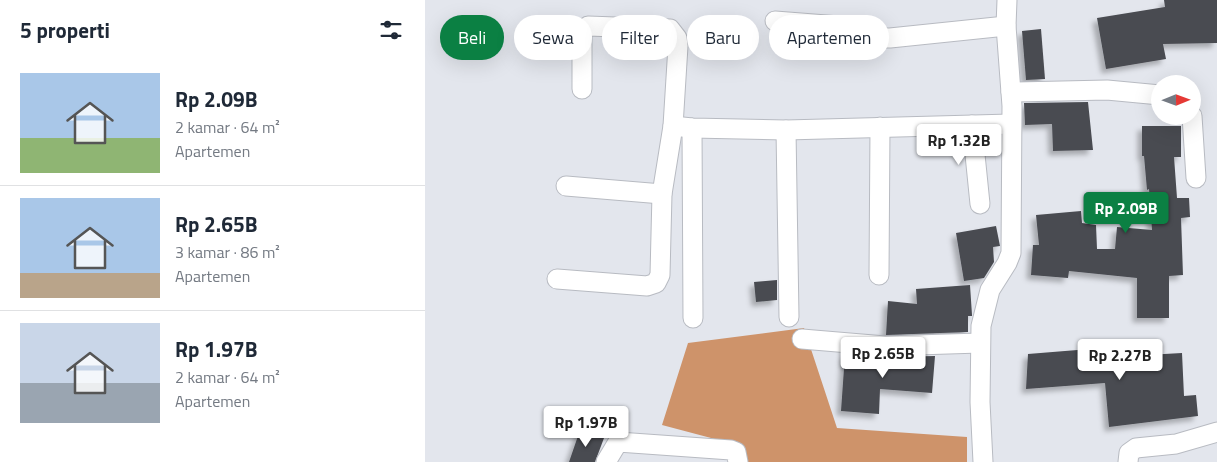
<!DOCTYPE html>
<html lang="id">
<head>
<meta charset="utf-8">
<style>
  body { margin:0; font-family:"Titillium Web",sans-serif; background:#f2f2f3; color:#1f2937; height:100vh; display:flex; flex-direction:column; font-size:19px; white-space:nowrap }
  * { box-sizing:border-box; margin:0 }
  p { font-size:16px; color:#747a83 }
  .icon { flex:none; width:28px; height:28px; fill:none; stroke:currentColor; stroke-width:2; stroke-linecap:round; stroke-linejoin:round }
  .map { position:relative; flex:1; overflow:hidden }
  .panel { display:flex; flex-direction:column; background:#fff; width:425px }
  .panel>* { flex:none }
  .guide { position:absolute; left:15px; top:15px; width:475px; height:45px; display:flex; gap:10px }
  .needle { width:32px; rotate:89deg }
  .buttons { position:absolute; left:726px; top:75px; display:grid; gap:10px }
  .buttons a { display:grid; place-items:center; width:50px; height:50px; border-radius:50%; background:#fff; box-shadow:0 5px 20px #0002; font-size:25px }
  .price { position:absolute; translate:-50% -42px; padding:0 11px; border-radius:5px; background:#fff; color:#222; font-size:16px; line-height:32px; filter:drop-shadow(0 1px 2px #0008) }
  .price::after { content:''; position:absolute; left:50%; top:30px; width:15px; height:11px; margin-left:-8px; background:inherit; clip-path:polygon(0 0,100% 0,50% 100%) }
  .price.selected { background:#0b8043; color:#fff }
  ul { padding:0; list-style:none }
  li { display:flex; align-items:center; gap:15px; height:125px; padding:0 20px }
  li+li { border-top:1px solid #e0e1e3 }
  li span { display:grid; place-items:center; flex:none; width:140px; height:100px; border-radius:0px; color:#555 }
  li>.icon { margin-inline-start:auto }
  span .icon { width:60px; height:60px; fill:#fffc; stroke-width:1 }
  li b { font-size:21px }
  h2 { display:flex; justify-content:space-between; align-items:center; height:60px; padding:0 20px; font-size:21px }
  .chip { padding:0 18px; border-radius:22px; background:#fff; box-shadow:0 5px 20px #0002; font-size:18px; line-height:45px }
  .chip.selected { background:#0b8043; color:#fff }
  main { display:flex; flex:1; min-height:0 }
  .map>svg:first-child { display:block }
  .forest { fill:#ce936a }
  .building { fill:#494b51; filter:url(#shadow) }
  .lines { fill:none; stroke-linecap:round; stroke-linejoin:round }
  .minor-casing { stroke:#b8bbc2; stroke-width:21 }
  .minor { stroke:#fff; stroke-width:19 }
</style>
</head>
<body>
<main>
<section class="panel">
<h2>5 properti<svg class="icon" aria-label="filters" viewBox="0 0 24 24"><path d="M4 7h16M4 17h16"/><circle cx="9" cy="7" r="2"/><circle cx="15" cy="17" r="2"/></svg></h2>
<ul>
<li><span style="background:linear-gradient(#a9c7e8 65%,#8fb573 0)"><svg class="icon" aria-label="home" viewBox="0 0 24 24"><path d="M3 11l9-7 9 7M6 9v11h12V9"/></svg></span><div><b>Rp 2.09B</b><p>2 kamar · 64 m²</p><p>Apartemen</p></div></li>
<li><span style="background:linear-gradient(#a9c7e8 75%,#b9a48a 0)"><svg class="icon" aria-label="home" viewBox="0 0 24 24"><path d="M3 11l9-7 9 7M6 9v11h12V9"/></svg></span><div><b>Rp 2.65B</b><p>3 kamar · 86 m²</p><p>Apartemen</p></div></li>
<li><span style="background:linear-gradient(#c9d6e8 60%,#9aa5b1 0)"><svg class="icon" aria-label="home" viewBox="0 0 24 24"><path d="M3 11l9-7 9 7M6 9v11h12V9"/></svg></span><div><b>Rp 1.97B</b><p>2 kamar · 64 m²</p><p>Apartemen</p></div></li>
</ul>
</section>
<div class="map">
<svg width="792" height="462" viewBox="0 0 792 462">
  <defs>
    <filter id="shadow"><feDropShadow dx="-4.5" dy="4.5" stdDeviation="2.5" flood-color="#0004"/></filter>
  </defs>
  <rect width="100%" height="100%" fill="#e3e6ed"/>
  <!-- forest -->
  <path class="forest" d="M379,328L412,428L542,437V462H322L320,447L237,425L263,343Z"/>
  <!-- building -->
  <g class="building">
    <path d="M739,0H792V43L738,44L741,59L681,69L672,18L740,7Z"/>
    <path d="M616,29L620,79L601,80L597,31Z"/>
    <path d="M663,102L668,150L628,151L627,124L600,125L599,103Z"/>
    <path d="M717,126H756V157H749L752,198H764L765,217L756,218L758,275L744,276V318H712V278L644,271L643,278L606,275L608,245H614L611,215L656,211L657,223L671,225L672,249H690L692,227L727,230L724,189L722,190L719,156H717Z"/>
    <path d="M571,226L575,246L568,247L569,262L559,278L539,281L531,233Z"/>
    <path d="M352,280V300L331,302L329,282Z"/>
    <path d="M545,285L547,315V316H543V332L461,335L463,301L492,304L491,289Z"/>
    <path d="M703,343L704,356L757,353L759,396L771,395L773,416L684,427L680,383L601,389L603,354L677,348L676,346Z"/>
    <path d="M420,354L460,357L510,356L507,393L455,389L454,414L416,411Z"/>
    <path d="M155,430L179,438L170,462H144Z"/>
  </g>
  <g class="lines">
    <!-- minor casing -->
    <g class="minor-casing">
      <g id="minor">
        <path d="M350,21L414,26L424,35L438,38H465L581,26"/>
        <path d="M157,89V32L163,26L245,29L252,38L253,46L248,126"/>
        <path d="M586,92L682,90L735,95"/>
        <path d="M767,116L771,178"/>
        <path d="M547,125L555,204"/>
        <path d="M267,128L268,318"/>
        <path d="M361,130L364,317"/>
        <path d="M141,186L237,194"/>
        <path d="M454,275L455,127"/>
        <path d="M132,279L222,286L231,283L235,275L237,194L248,126L267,128L361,130L586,124"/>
        <path d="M377,339L460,346L555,343"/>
        <path d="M181,462L193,442L306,450L311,452L313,462"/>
        <path d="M558,462L555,402L556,326L565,290L582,263L586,253L587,106L581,26L582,0"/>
        <path d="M703,462L704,453L711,448L751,444L792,432"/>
      </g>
    </g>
    <!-- minor -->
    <use href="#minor" class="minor"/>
  </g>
</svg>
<div class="buttons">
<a><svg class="needle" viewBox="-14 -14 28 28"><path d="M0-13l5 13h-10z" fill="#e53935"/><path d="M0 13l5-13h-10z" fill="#747a83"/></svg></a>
</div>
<b class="price" style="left:534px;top:166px">Rp 1.32B</b>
<b class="price selected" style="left:701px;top:234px">Rp 2.09B</b>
<b class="price" style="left:458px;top:379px">Rp 2.65B</b>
<b class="price" style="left:695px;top:381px">Rp 2.27B</b>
<b class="price" style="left:161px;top:448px">Rp 1.97B</b>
<div class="guide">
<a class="chip selected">Beli</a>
<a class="chip">Sewa</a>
<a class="chip">Filter</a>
<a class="chip">Baru</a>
<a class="chip">Apartemen</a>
</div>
</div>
</main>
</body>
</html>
